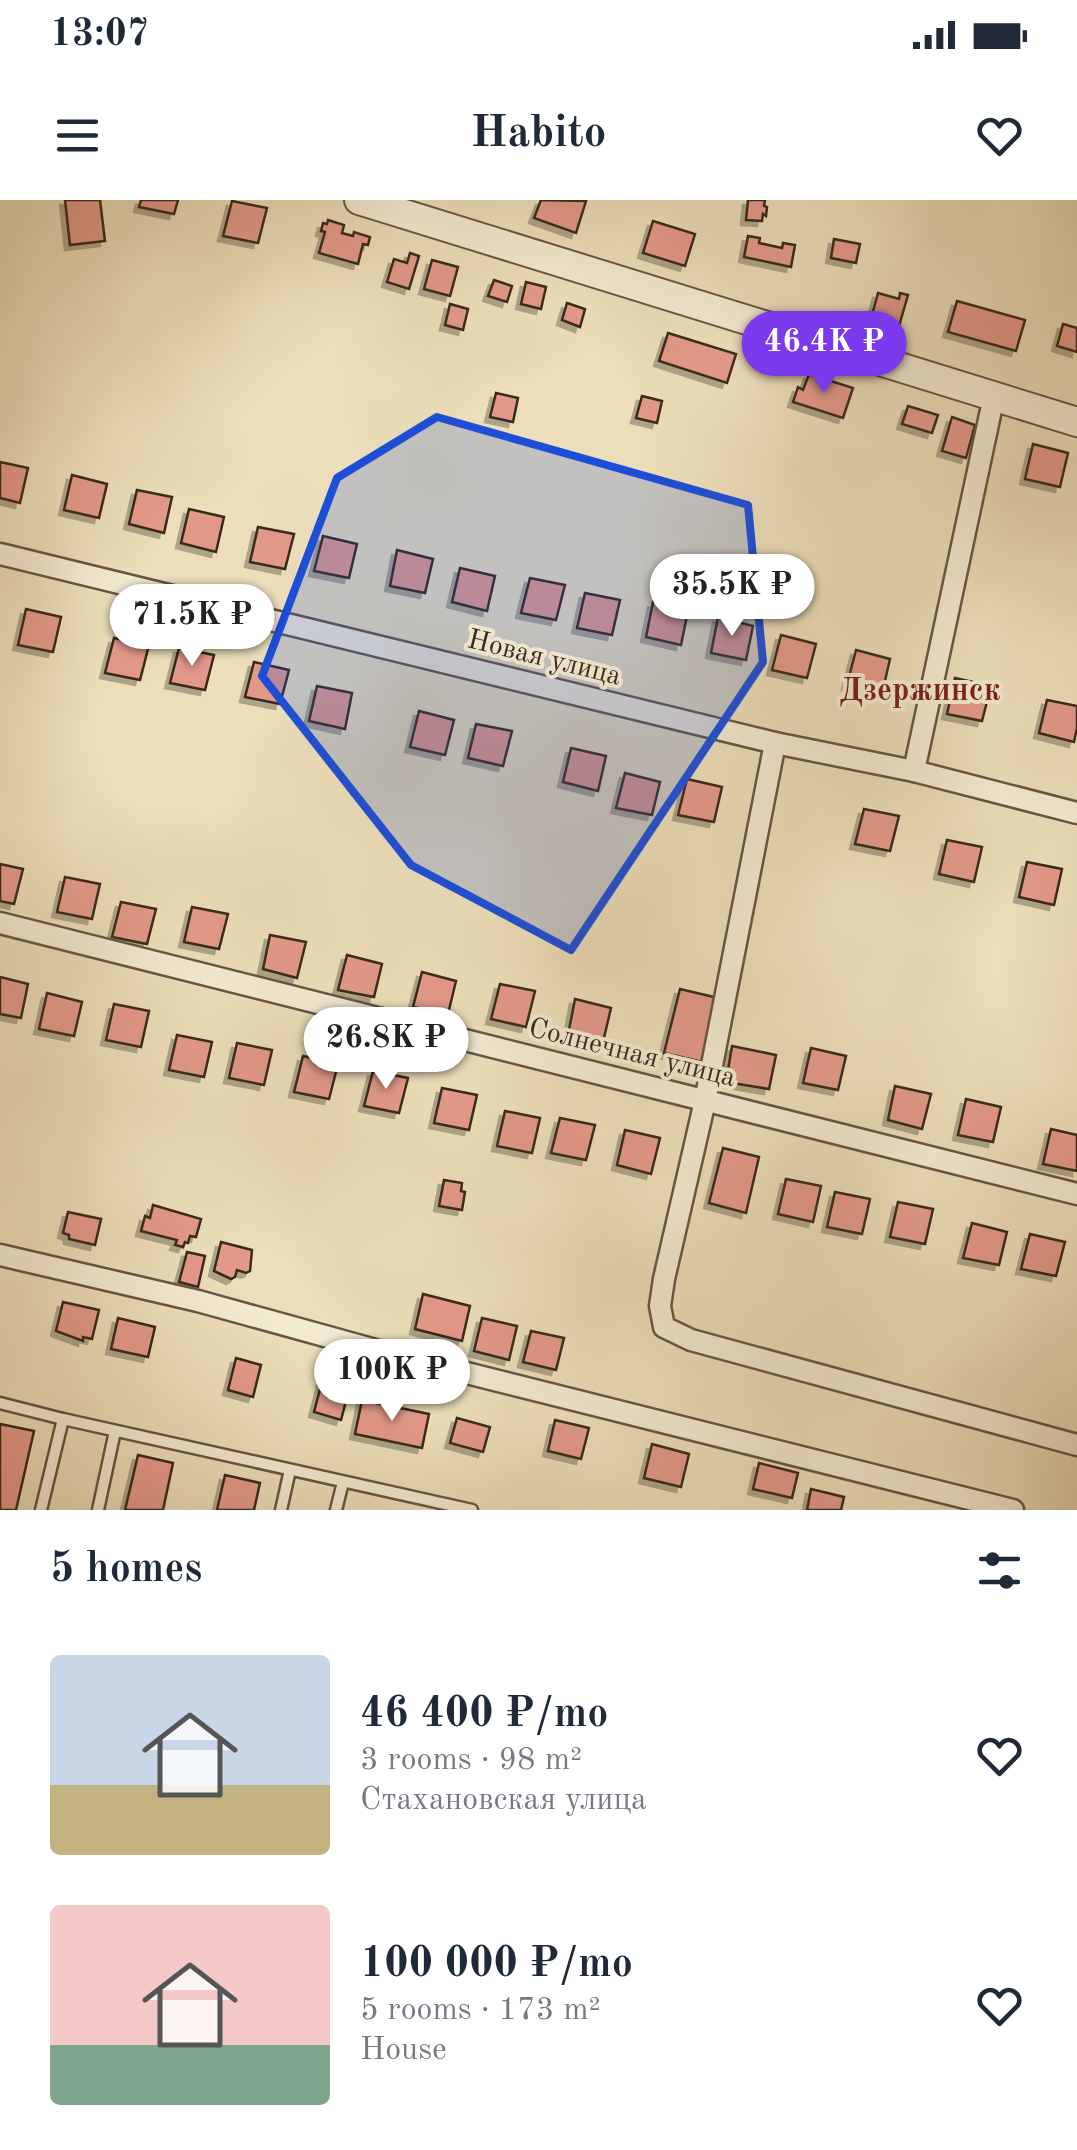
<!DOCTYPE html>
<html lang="en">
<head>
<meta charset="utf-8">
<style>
  body { margin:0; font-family:"Old Standard TT",serif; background:#f2f2f3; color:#1f2937; height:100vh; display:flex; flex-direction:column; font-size:38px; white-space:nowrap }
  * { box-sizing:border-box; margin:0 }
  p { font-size:32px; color:#747a83 }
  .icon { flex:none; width:55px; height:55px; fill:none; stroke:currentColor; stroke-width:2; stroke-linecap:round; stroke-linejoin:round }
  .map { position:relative; height:1310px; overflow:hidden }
  .drawer { display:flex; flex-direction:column; background:#fff; flex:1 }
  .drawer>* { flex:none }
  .price { position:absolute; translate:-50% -85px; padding:0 22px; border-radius:35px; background:#fff; color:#222; font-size:32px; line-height:65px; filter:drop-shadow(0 2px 5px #0008) }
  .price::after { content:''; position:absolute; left:50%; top:60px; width:30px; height:22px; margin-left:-15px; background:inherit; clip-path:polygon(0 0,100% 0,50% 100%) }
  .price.selected { background:#7c3aed; color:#fff }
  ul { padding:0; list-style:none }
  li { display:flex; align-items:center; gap:30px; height:250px; padding:0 50px }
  li span { display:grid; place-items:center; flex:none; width:280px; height:200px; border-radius:10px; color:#555 }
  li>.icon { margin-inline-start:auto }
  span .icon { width:120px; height:120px; fill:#fffc; stroke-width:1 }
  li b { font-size:42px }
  h2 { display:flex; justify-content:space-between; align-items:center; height:120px; padding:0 50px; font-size:42px }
  .status { display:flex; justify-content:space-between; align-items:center; height:70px; padding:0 50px; background:#fff; direction:ltr }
  .status svg { height:28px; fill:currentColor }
  header { display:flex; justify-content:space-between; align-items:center; height:130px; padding:0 50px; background:#fff; font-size:45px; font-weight:600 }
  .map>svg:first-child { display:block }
  .building { fill:#e3998a; stroke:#39291e; stroke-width:2.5; filter:url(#shadow) }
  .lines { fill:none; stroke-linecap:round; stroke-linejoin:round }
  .service-casing { stroke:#665645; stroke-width:15 }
  .minor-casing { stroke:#665645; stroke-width:25 }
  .tertiary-casing { stroke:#665645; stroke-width:32 }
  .service { stroke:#f3ead2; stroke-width:10 }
  .minor { stroke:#f3ead2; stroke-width:20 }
  .tertiary { stroke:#f3ead2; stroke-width:28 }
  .marked { fill:#1d4ed8; fill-opacity:0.2; stroke:#1d4ed8; stroke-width:8; stroke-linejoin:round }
  .labels { text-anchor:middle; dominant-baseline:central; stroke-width:8; stroke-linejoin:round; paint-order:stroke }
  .street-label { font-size:28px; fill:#39291e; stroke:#f3ead2 }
  .quarter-label { font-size:32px; font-weight:bold; fill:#7a1f14; stroke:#f3ead2 }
</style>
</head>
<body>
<div class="status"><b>13:07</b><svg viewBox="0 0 49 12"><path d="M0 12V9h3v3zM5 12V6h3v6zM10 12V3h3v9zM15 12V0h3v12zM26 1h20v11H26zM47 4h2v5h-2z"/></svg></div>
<header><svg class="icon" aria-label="menu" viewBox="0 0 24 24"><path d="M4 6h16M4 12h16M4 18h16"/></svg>Habito<svg class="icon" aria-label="heart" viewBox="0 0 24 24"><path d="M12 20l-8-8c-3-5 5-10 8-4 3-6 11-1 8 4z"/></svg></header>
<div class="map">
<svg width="1077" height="1310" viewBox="0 0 1077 1310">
  <defs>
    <filter id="shadow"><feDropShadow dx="-5" dy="5" stdDeviation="0" flood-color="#0004"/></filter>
  </defs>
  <rect width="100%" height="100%" fill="#ecdeba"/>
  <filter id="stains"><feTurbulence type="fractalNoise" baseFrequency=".002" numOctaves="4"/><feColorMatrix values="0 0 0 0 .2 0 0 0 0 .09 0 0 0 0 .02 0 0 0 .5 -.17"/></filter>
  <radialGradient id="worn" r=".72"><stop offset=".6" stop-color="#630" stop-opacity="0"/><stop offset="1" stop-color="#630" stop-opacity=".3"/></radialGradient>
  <!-- building -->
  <g class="building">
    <path d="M65,0H100L105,41L70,45Z"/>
    <path d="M141,0H178L174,14L139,7Z"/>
    <path d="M541,0L586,1L576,33L534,18Z"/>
    <path d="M748,0H765L764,6L767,7L766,16L763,14L762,21L746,20Z"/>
    <path d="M232,1L267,8L258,43L223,36Z"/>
    <path d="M328,20L344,25L342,33L353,36L354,32L370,37L368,45L363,44L358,64L319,53L325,32L321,31L323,23L327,24Z"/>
    <path d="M653,21L695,34L685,66L643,53Z"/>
    <path d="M748,36L760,38L759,43L782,48L783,43L795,45L791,67L744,57Z"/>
    <path d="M834,39L860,44L856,63L831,58Z"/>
    <path d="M410,53L419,56L409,89L387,82L394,59L407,63Z"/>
    <path d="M432,60L458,67L450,96L424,89Z"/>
    <path d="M494,80L512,86L507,102L488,96Z"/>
    <path d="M526,82L546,87L541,109L521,104Z"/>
    <path d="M878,93L899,99L900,93L908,95L899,126L871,119Z"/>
    <path d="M957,101L1025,120L1016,151L948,132Z"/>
    <path d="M567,103L585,109L580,127L562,120Z"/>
    <path d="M450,104L468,109L463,130L445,125Z"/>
    <path d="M1063,124L1077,128V152L1057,146Z"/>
    <path d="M668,133L736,154L727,183L659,161Z"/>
    <path d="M809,174L853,188L843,218L793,202L798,187L803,190Z"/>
    <path d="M496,193L518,198L513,222L490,217Z"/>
    <path d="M642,196L662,201L657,223L636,218Z"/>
    <path d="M908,206L938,215L932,233L902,224Z"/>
    <path d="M952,217L975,225L966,258L942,251Z"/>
    <path d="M1033,244L1068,253L1060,287L1025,279Z"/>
    <path d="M0,262L28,268L20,303L0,298Z"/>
    <path d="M72,275L107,284L99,318L64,310Z"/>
    <path d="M137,290L172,297L164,333L129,324Z"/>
    <path d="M189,309L224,317L216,352L181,343Z"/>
    <path d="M258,327L294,334L285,369L250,362Z"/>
    <path d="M323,336L357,344L349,378L314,371Z"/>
    <path d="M397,350L433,359L425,393L390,386Z"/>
    <path d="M460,368L495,376L487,411L452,402Z"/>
    <path d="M530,378L565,385L556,420L521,413Z"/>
    <path d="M585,393L620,400L612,435L577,428Z"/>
    <path d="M653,402L688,411L681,445L646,437Z"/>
    <path d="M26,409L61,417L53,452L18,445Z"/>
    <path d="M718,417L753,426L746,460L711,453Z"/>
    <path d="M781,435L816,444L807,478L772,470Z"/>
    <path d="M114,438L149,445L140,480L105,473Z"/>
    <path d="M179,448L214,455L205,490L170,483Z"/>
    <path d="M856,450L890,459L882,494L847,485Z"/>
    <path d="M254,462L289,470L280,504L245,497Z"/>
    <path d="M955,478L991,486L982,521L947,514Z"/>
    <path d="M317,486L352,493L345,529L309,521Z"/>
    <path d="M1047,500L1077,506V528L1074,542L1039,533Z"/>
    <path d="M419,511L454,520L445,555L410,547Z"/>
    <path d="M476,524L512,531L503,566L468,558Z"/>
    <path d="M571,548L606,556L598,591L563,582Z"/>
    <path d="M625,573L660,582L652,615L616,608Z"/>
    <path d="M687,579L722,587L714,622L678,615Z"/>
    <path d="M864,609L899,616L890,651L855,644Z"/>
    <path d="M947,640L982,647L974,682L939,674Z"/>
    <path d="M1027,662L1062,669L1054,705L1019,697Z"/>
    <path d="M0,664L23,669L14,704L0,701Z"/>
    <path d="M65,677L100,684L92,719L57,712Z"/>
    <path d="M121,702L156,709L147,744L112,737Z"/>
    <path d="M192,707L228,714L219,749L184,742Z"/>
    <path d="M270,735L306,742L297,778L263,769Z"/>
    <path d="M347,755L382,764L374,797L338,790Z"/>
    <path d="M422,772L456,781L448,814L413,807Z"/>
    <path d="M0,777L28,784L21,818L0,814Z"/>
    <path d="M500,784L535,791L526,827L491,819Z"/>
    <path d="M680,789L718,798L703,862L664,853Z"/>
    <path d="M47,793L82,802L74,836L39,829Z"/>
    <path d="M575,799L611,808L603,842L568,835Z"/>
    <path d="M114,804L149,811L141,847L106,840Z"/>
    <path d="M177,835L212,842L204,877L169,870Z"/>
    <path d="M237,843L272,850L264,885L229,878Z"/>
    <path d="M732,846L776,855L769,889L726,882Z"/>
    <path d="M811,848L846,856L838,890L803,883Z"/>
    <path d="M303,856L338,864L329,899L294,892Z"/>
    <path d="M373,871L408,878L399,913L364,906Z"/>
    <path d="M895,886L931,894L922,929L888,920Z"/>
    <path d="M442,888L477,895L469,930L434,923Z"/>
    <path d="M966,899L1001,907L993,942L958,935Z"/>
    <path d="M505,911L540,918L532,953L497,946Z"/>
    <path d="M560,918L595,925L586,960L551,953Z"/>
    <path d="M1051,929L1077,935V971L1043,964Z"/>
    <path d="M625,930L660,938L651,974L617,965Z"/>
    <path d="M723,948L759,957L746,1013L709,1003Z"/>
    <path d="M786,979L821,986L813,1022L778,1014Z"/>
    <path d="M444,980L462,983L461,991L465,992L462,1010L439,1006Z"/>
    <path d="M835,992L870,999L862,1034L827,1027Z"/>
    <path d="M898,1002L933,1009L925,1044L890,1037Z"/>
    <path d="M153,1005L201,1019L196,1037L190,1036L188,1043L185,1042L183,1047L175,1045L177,1040L141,1031L145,1016L150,1018Z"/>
    <path d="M68,1012L101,1019L95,1045L69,1039V1035L63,1033Z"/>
    <path d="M972,1023L1007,1032L999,1065L963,1058Z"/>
    <path d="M1030,1034L1065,1042L1056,1076L1021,1069Z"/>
    <path d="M221,1042L252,1050L250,1071L246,1073L237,1070L235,1077L231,1079L214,1071Z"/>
    <path d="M187,1052L205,1056L198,1087L179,1082Z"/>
    <path d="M423,1094L470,1106L462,1141L415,1129Z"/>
    <path d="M63,1102L99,1110L92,1139L83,1137V1141L56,1131Z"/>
    <path d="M118,1118L155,1127L148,1157L111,1149Z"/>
    <path d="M482,1118L517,1126L509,1160L474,1151Z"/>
    <path d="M531,1131L564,1138L556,1170L523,1162Z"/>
    <path d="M236,1158L261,1165L253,1197L228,1190Z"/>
    <path d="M324,1174L351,1182L341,1220L314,1212Z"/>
    <path d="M362,1200L429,1214L422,1248L355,1234Z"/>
    <path d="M457,1218L490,1227L483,1252L450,1243Z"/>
    <path d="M555,1220L589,1228L581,1259L548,1251Z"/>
    <path d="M0,1224L34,1231L16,1310H0Z"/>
    <path d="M652,1244L689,1254L681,1287L644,1278Z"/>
    <path d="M138,1255L173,1263L163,1310H125Z"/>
    <path d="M759,1263L798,1273L792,1298L753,1289Z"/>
    <path d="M225,1275L260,1283L254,1310H217Z"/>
    <path d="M811,1289L844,1297L841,1310H807Z"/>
  </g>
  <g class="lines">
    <!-- service casing -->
    <g class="service-casing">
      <g id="service">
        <path d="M0,1203L63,1219L472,1310"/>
        <path d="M41,1310L63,1219"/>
        <path d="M98,1310L115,1231"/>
        <path d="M281,1310L290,1270"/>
        <path d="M336,1310L343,1282"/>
      </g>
    </g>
    <!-- minor casing -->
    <g class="minor-casing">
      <g id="minor">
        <path d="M0,354L775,543L914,571L1077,613"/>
        <path d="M775,543L705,901L664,1079L660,1106L664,1127L691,1140L1077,1245"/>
        <path d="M914,571L994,196"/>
        <path d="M0,723L1077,994"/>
        <path d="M0,1055L198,1101L379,1151L1013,1310"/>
      </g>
    </g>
    <!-- tertiary casing -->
    <g class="tertiary-casing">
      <path id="tertiary" d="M359,0L1077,222"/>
    </g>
    <!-- service -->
    <use href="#service" class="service"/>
    <!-- minor -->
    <use href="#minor" class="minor"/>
    <!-- tertiary -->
    <use href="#tertiary" class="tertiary"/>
  </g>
  <!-- marked area -->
  <path class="marked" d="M437,217L748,305L763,462L571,750L411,665L262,476L337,278Z"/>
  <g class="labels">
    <!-- street labels -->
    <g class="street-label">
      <text transform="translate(544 459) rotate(14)">Новая улица</text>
      <text transform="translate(632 854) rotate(14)">Солнечная улица</text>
    </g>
    <!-- quarter labels -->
    <g class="quarter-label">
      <text x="920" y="492">Дзержинск</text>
    </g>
  </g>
  <rect width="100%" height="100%" filter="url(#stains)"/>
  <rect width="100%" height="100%" fill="url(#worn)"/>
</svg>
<b class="price selected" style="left:824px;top:196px">46.4K ₽</b>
<b class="price" style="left:732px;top:439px">35.5K ₽</b>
<b class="price" style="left:192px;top:469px">71.5K ₽</b>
<b class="price" style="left:386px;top:892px">26.8K ₽</b>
<b class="price" style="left:392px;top:1224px">100K ₽</b>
</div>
<section class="drawer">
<h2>5 homes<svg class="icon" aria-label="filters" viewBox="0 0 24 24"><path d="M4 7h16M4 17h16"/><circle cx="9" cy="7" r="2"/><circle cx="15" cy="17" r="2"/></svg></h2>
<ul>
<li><span style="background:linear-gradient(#c9d6e8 65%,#c2b280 0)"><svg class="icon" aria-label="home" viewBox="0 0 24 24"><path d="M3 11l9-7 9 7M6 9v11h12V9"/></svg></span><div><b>46 400 ₽/mo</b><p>3 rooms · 98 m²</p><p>Стахановская улица</p></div><svg class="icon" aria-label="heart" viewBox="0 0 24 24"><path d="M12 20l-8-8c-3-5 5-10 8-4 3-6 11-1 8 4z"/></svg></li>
<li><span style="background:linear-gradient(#f6c9c9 70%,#7fa58c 0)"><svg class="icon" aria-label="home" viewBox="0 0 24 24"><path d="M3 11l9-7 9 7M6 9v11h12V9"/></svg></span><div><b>100 000 ₽/mo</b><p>5 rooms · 173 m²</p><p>House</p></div><svg class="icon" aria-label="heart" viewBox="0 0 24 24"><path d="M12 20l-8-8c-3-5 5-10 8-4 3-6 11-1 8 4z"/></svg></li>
</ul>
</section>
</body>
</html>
